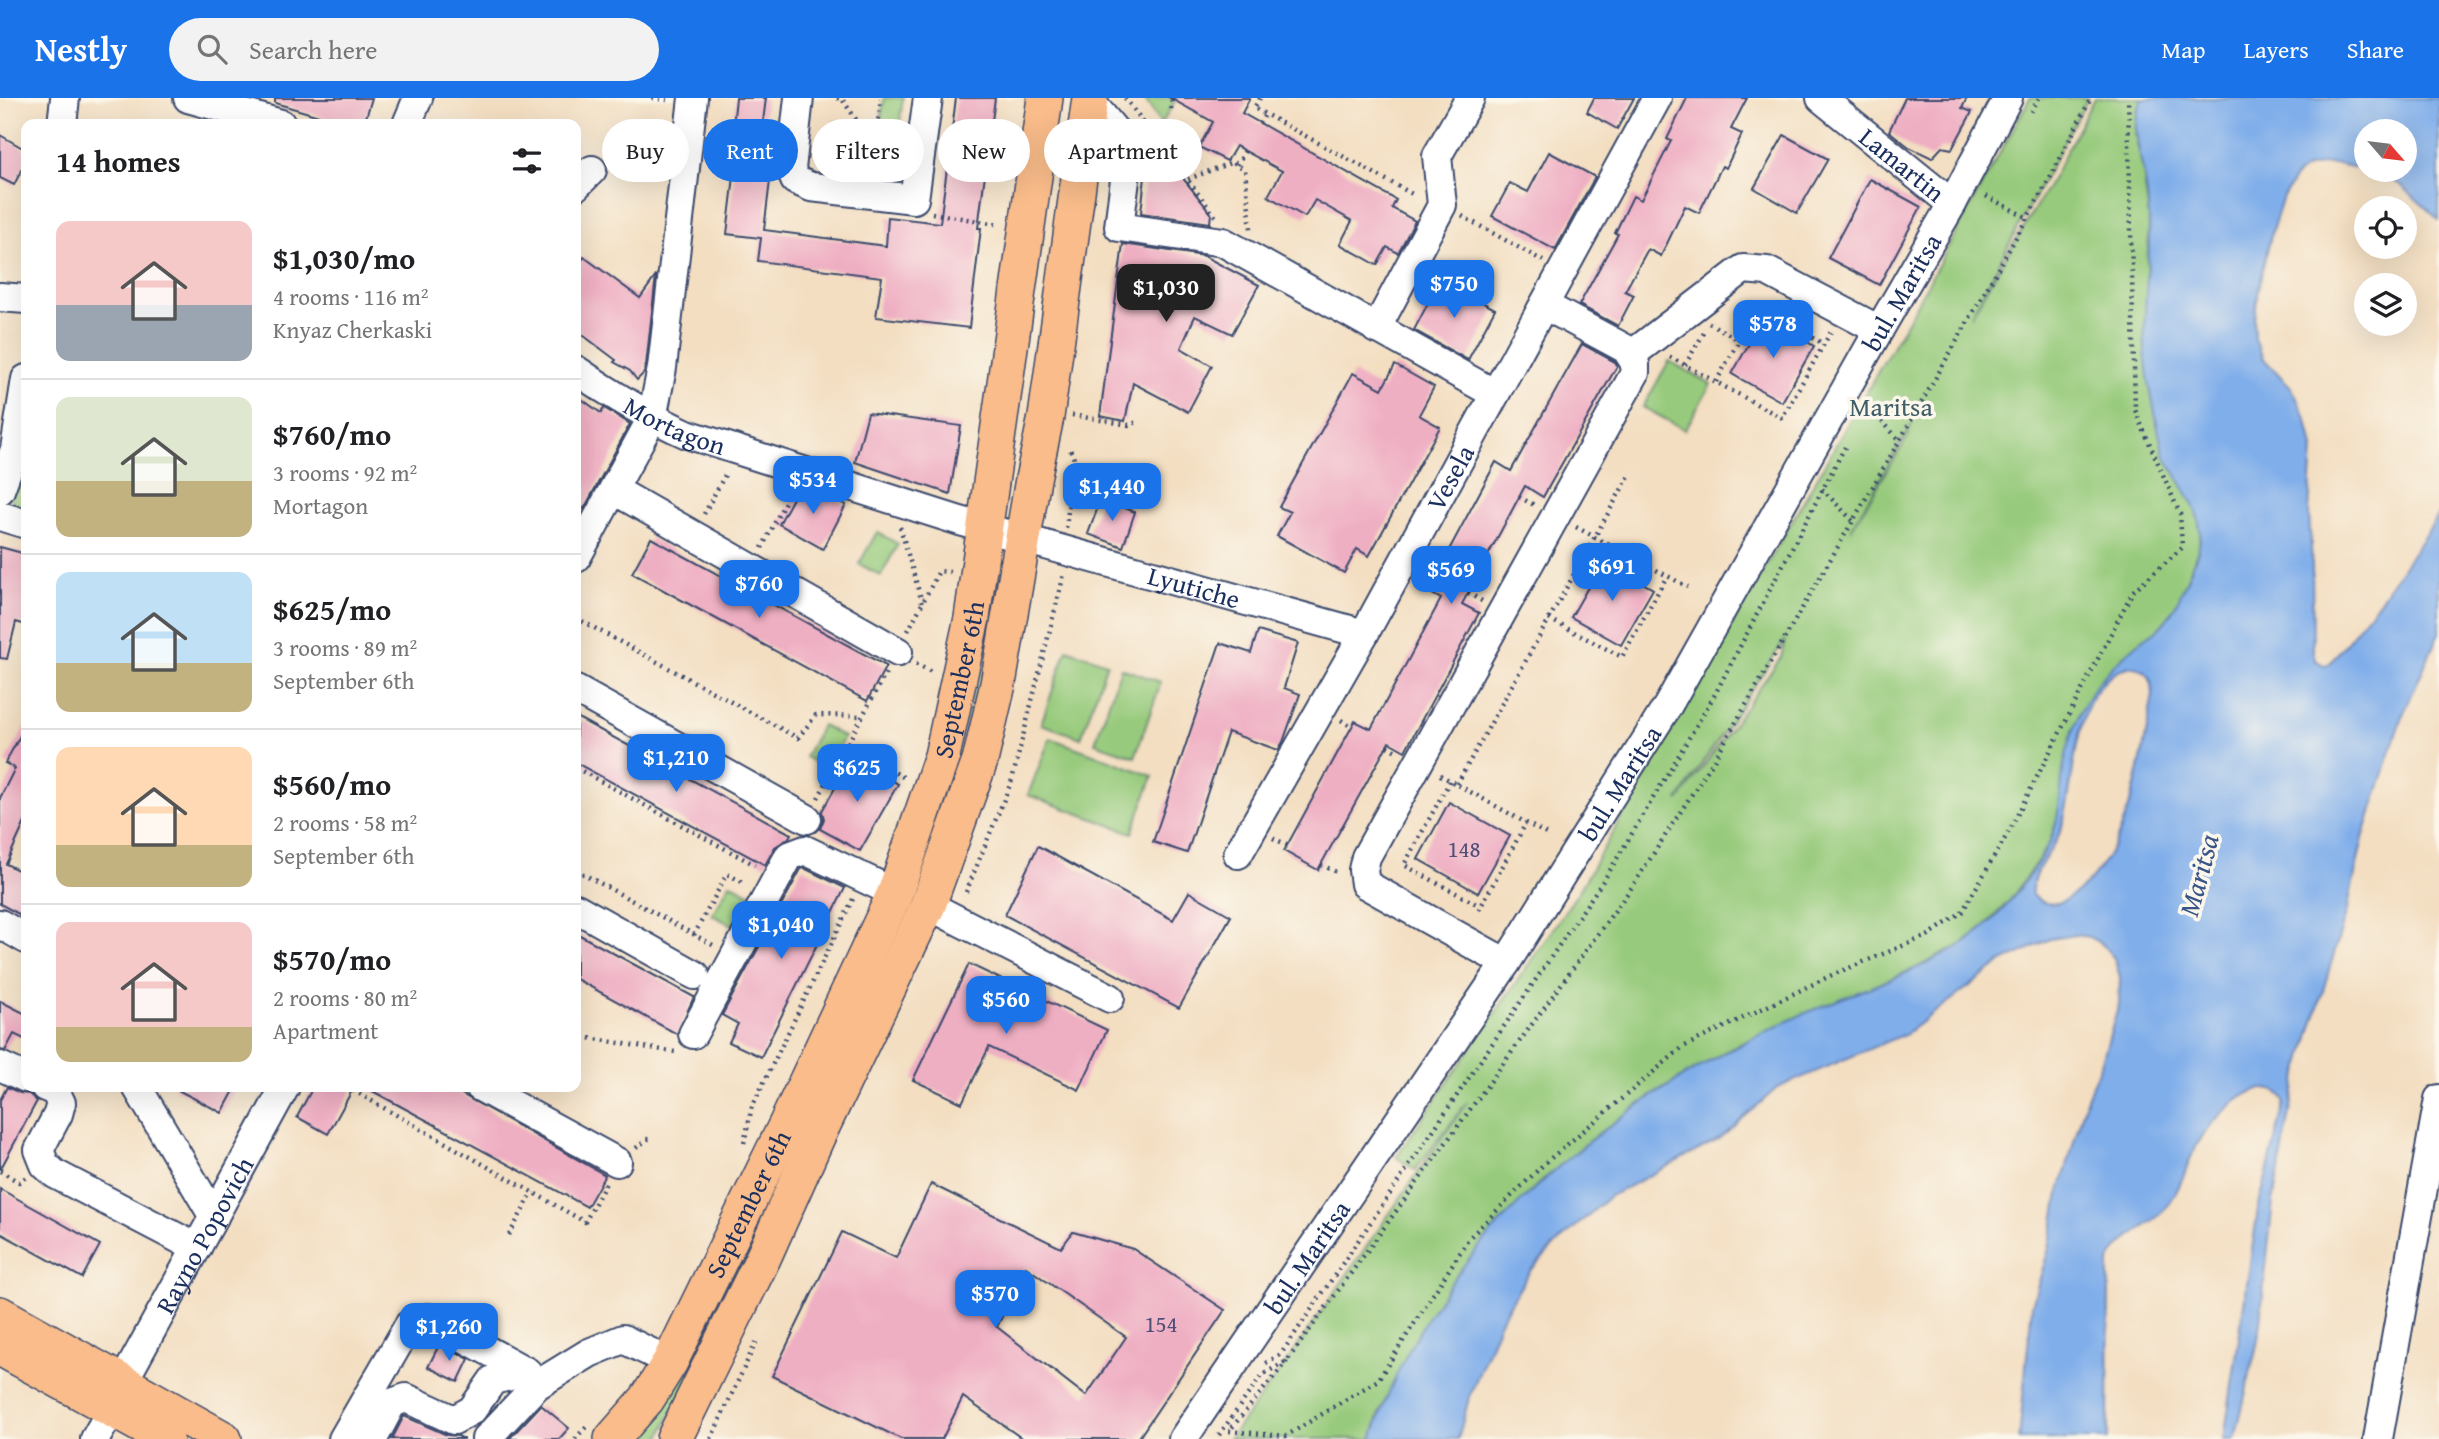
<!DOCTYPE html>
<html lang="en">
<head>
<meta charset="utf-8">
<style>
  body { margin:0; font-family:"Gentium Book Plus",serif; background:#f2f2f2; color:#202124; height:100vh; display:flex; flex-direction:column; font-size:26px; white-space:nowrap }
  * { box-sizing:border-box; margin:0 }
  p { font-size:23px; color:#757577 }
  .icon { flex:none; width:38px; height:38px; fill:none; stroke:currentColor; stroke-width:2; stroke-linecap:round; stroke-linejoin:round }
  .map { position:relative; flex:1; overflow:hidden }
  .panel { position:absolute; left:21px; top:21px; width:560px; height:973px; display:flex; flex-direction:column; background:#fff; border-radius:14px; box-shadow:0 7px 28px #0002 }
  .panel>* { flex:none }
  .hud { position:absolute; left:602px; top:21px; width:665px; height:63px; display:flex; gap:14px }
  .needle { width:46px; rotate:118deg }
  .buttons { position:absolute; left:2354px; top:21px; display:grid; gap:14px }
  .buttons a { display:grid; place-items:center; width:63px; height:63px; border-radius:50%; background:#fff; box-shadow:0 7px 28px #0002; font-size:35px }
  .price { position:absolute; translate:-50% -60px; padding:0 16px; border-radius:14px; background:#1a73e8; color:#fff; font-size:23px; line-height:46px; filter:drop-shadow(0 2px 4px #0008) }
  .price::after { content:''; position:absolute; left:50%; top:42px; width:21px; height:16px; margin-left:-10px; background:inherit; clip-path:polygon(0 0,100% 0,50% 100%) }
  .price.current { background:#222; color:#fff }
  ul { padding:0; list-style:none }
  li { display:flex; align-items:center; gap:21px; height:175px; padding:0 35px }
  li+li { border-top:2px solid #e0e0e0 }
  li span { display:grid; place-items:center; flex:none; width:196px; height:140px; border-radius:14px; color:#555 }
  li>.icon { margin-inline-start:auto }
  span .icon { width:84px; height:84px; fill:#fffc; stroke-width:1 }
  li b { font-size:30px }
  h2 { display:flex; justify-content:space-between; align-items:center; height:84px; padding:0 35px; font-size:30px }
  .tag { padding:0 24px; border-radius:32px; background:#fff; box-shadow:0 7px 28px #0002; font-size:24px; line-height:63px }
  .tag.current { background:#1a73e8; color:#fff }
  header { display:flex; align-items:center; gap:42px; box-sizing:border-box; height:98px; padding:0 35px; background:#1a73e8; color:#fff }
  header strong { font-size:33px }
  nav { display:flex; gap:38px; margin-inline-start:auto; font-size:24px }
  .search { width:490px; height:63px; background:#f2f2f2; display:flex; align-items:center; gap:18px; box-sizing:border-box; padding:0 24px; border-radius:38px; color:#757577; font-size:26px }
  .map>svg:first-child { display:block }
  .green { fill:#97ca7b; stroke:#597c6c; stroke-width:2; fill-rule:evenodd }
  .water { fill:#80aeea; stroke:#4e6ea4; stroke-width:2; fill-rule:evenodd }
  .building { fill:#efafc3; fill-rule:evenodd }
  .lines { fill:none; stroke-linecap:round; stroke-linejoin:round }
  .minor-casing { stroke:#3b496d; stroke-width:32 }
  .major-casing { stroke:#3b496d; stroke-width:38 }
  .path { stroke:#3b496d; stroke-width:4.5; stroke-dasharray:2 5; stroke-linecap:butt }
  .minor { stroke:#fff; stroke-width:28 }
  .major { stroke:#f9bc8a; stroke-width:35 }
  .labels { text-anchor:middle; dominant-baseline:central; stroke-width:7; stroke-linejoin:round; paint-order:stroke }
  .number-label { font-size:23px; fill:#504f77 }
  .street-label { font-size:26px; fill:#1b2f5e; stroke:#fbf7ec }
  .park-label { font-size:26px; fill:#405e67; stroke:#fbf7ec }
  .water-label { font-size:28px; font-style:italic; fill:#395588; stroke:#fbf7ec }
</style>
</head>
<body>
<header>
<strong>Nestly</strong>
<div class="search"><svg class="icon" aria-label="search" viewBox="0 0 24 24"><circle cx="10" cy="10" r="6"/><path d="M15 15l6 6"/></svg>Search here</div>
<nav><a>Map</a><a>Layers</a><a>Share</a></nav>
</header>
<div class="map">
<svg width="2439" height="1341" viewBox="0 0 2439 1341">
  <rect width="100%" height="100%" fill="#fbf7ec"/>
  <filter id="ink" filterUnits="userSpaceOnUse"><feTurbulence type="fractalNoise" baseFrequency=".0143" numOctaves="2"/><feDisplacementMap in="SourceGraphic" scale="14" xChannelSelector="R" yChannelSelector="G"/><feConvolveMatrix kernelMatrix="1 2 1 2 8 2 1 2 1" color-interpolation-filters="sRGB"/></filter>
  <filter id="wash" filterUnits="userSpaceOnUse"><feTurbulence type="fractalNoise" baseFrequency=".00686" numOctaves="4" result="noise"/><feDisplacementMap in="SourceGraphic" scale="28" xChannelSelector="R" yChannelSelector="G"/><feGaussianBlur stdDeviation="1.57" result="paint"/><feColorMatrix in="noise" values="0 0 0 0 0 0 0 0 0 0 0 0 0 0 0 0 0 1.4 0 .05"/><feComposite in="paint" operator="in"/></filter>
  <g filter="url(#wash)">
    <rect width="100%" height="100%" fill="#f3dec1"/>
    <!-- green -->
    <g class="green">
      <path d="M884,0H903L898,39L879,36Z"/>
      <path d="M1144,0H1177L1161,26Z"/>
      <path d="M2030,0H2088L1970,219L2054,78L2094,0H2142L2137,13L2135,37L2143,72L2149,119L2145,250L2151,295L2164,354L2195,407L2201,434L2199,448L2177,507L2159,531L2130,553L2094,590L2080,617L2065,664L2058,718L2049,746L2011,801L1982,831L1961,847L1918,869L1731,950L1651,998L1599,1035L1537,1087L1491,1135L1440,1200L1404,1264L1380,1314L1372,1341H1229L1287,1263L1467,1004L1415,1072L1396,1059L1579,793L1910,218ZM1912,326L1906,342L1852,430V429ZM1785,542L1781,559L1679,703L1678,702Z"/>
      <path d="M835,24L854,27L862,38L858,64L830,60Z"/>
      <path d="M1669,263L1711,286L1685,332L1643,309Z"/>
      <path d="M22,358L26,364V415L17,413L8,394Z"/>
      <path d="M877,434L898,446L881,478L859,466Z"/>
      <path d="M994,487L1001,488L967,664L917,803L909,802L935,744L960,661Z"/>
      <path d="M1067,551L1107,565L1081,640L1041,626Z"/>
      <path d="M1121,570L1161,584L1135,659L1095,645Z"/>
      <path d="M822,627L844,639L827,671L805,659Z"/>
      <path d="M1050,640L1153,678L1132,735L1028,697Z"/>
      <path d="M730,785L751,796L734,828L712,817Z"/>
      <path d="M799,1037L806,1040L659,1341H636L671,1296Z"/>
    </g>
    <!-- water -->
    <path class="water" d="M2142,0H2439V122L2402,88L2379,75L2339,66H2324L2307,70L2296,78L2283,99L2272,133L2262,173L2254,221L2255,241L2263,260L2292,290L2307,322L2313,350L2309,414L2312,466L2313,554L2315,562L2324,567L2329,566L2380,502L2439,417V535L2401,621L2363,740L2347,812L2296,983L2273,1104L2258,1242L2235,1341H2224L2258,1111L2285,1003C2281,994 2273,991 2263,991C2253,991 2242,999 2234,1005C2220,1016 2207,1030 2198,1045C2186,1066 2182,1090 2167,1108C2148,1133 2123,1135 2109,1164L2108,1341H2019L2032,1207L2049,1150L2059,1096L2086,1002L2102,963L2119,906L2120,879L2114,860L2102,846L2089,839L2075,837L2050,841L2002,864L1907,935L1777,990L1720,1041L1610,1098L1555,1147L1530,1173L1500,1223L1469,1300L1458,1341H1372C1433,1143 1610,1005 1792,921C1847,896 1907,879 1960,848C1995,826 2025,787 2046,751C2061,725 2059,695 2064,666C2069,642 2079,614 2092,593C2104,575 2124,557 2141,543C2148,538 2156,534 2162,527C2176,511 2182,493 2190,474C2195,461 2202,446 2200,432C2197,401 2174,381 2164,354C2160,343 2158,330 2156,320C2151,297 2146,274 2145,251C2142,207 2151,163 2149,120C2148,103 2146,84 2142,68C2137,43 2132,25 2142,0ZM2366,33H2404V72H2366ZM2131,568C2149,572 2152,580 2153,597C2141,661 2129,765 2067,801C2055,808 2041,807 2032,797C2030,773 2052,756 2060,734C2079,685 2067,585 2131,568Z"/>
    <g id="blocks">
      <!-- building -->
      <g class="building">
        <path d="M275,0H372L364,26H346L275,5Z"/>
        <path d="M736,0H766L763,24L777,25L764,132L886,148L888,119L940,125L956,0H995L978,130H981L969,230L876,219L882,179L758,163L761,140L727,136L740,29L733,28Z"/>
        <path d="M1170,0H1250L1242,15L1396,102L1392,110L1415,123L1398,155L1387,149L1377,167L1340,146L1352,123L1315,102L1305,119L1268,98L1282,73L1236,48L1227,63L1199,49L1213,24Z"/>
        <path d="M1594,0H1634L1617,31L1587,14Z"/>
        <path d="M1687,0H1747L1731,31L1742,36L1726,70L1722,68L1699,115L1685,108L1661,158L1648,151L1625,193L1634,197L1618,228L1579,207L1618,136L1615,135L1633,98L1641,102L1671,43L1667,41Z"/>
        <path d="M1905,0H1967L1962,10L1972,14L1952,51L1942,49L1932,60L1909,49L1889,33Z"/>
        <path d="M0,37L26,52V63L14,87L0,80Z"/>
        <path d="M1784,37L1828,61L1797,115L1754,90Z"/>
        <path d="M1148,52L1161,53L1211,115L1210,125L1141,115Z"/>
        <path d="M1549,54L1595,79L1555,152L1492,118L1510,85L1528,94Z"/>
        <path d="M1870,81L1921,109L1879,187L1828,160Z"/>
        <path d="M1123,146L1204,158L1259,187L1232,236L1195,218L1181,250L1212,268L1188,314L1133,285L1125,323L1100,318Z"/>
        <path d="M584,159L640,200L656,178L646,267L644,275L637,282L630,273L614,264L616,262L576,232V171Z"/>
        <path d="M1440,182L1495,211L1468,262L1414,232Z"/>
        <path d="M1764,219L1814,248L1782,304L1732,276Z"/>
        <path d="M1582,246L1615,264L1617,268L1543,399L1525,388L1462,506L1479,515L1405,653L1389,644L1318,772L1284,753L1355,623L1371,631L1441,501L1427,493L1496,364L1511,373Z"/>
        <path d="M1395,267L1434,289L1419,317L1440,329L1369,458L1357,451L1344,475L1277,438L1290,414L1279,409L1353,275L1382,291Z"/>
        <path d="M576,297L601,315L604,310L630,326L584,411L576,406Z"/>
        <path d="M868,315L961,328L950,396L855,364Z"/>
        <path d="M799,389L833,400L846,407L823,451L779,426Z"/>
        <path d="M1101,401L1135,414L1123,449L1088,436Z"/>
        <path d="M651,440L886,568L867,603L632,475Z"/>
        <path d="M0,449L26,456V527L16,524L7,561L0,560Z"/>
        <path d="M1603,463L1653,491L1621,547L1571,519Z"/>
        <path d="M1258,533L1298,545L1284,590L1300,596L1283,644L1278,652L1228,634L1187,755L1153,744L1220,545L1251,555Z"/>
        <path d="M576,619L791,736L788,741L775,749L765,767L576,665Z"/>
        <path d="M26,627V722L6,766L26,776V820L0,806V700L15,670L5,665Z"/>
        <path d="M852,660L898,686L860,753L820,731L824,721L822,713Z"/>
        <path d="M1449,704L1510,738L1478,795L1418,761Z"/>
        <path d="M1038,748L1173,822L1189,794L1231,818L1179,910L1005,817Z"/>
        <path d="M804,770L845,790L761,959L729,944L738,926L722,917L801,771Z"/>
        <path d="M576,835L694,899L677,936L576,881Z"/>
        <path d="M969,866L1107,932L1079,992L989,949L962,1005L913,982Z"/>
        <path d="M0,903L26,916V942L14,936L5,953L0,952Z"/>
        <path d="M7,989L20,995L29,996L37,1003L0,1072V1002Z"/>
        <path d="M172,989H236L222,1015Z"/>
        <path d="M313,989H354L328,1036L297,1019Z"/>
        <path d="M365,989H449L605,1077L587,1109Z"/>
        <path d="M931,1086L1061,1150L1073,1134L1133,1151L1225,1212L1138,1341H1023L963,1299L942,1341H901L772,1278L842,1134L896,1160ZM1026,1169L1126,1239L1086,1298L997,1229Z"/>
        <path d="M0,1091L100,1147L82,1180L0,1135Z"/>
        <path d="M440,1245L469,1261L458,1284L428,1269Z"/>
        <path d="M541,1307L569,1330L559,1341H509Z"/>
        <path d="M404,1318L447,1337L458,1338L464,1341H392Z"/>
      </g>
    </g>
  </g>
  <g filter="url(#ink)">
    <use href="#blocks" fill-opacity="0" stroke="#3b496d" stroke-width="2"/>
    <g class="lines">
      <!-- minor casing -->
      <g class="minor-casing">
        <g id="minor">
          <path d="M188,0L281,26"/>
          <path d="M799,0L791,71L795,82L811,89L914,101L928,0"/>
          <path id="s1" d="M1821,0L1952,106"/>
          <path d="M1090,3L1129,50L1119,129L1223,144L1495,296"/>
          <path d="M62,26L65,0"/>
          <path d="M407,26L418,0"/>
          <path d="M576,88L592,72"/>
          <path d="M0,199L26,201"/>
          <path d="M1376,231L1442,107L1437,58L1470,0"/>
          <path d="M1631,257L1743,171L1767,173L1879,232"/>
          <path id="s2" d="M576,272C612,297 647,318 687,336L960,423L1364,536"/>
          <path d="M0,392L15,351L26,281"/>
          <path d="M614,392L898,554"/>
          <path d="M0,418L26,426"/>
          <path d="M576,460L652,320L662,270L693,0"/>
          <path d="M576,592L807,721"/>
          <path id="s3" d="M1238,756L1364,536L1657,0"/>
          <path d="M928,807L1110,900"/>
          <path d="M576,810L695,877"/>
          <path d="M0,826L26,841"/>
          <path d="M1506,865L1365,786L1363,772L1366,759L1635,275V265L1626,251L1544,207"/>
          <path d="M693,936L789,758L805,752L895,795"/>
          <path d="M0,968L26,980"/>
          <path d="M45,989L55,993L61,1005L58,1016L39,1052L45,1067L55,1076L197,1150"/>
          <path d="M137,989L214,1119"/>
          <path d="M480,989L617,1064"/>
          <path id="s4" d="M123,1284L285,989"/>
          <path d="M95,1341L112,1311"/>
          <path d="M343,1341L409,1227L428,1220L527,1274L537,1287"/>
          <path d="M373,1341L392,1305L406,1300L454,1322L472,1312L493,1282L527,1274"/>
          <path d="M486,1341L537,1287L589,1255L623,1241L670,1264"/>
          <path id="s5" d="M1183,1341L1506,865L1667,609L1879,232L1952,106L2008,0"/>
          <path d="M2378,1341L2439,1001"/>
        </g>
      </g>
      <!-- major casing -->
      <g class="major-casing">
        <g id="major">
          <path d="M0,1216L224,1341"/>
          <path d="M0,1250L166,1341"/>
          <path id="s6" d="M612,1341L647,1301L670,1264L787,1025L895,795L942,658L972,520L1045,0"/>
          <path d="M674,1341L764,1158L817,1039L928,807L980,663L998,586L1033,381L1046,319L1090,0"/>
        </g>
      </g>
      <!-- path -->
      <g class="path">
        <path d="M652,0L667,2"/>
        <path d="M837,0L842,1L874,47"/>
        <path d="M1125,0L1216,119"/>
        <path d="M1260,0L1254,10L1416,98"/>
        <path d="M1171,11L1172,0"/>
        <path d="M2031,14L2039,0"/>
        <path d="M1260,26L1265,16"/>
        <path d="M1237,67L1245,53"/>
        <path d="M872,70L881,0"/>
        <path d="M1188,81L1233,64L1245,72L1251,131"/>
        <path d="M1986,98L2026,119"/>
        <path d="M932,115L996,126"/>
        <path d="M1462,118L1543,163"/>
        <path d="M1709,225L1739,242"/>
        <path d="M1670,259L1782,320L1832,232"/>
        <path d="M1685,267L1705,233"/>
        <path d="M1716,284L1757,210L1824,246"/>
        <path d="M1868,307L1900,343"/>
        <path d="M1072,317L1129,327L1140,323"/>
        <path d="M1822,391L1853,423"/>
        <path d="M1519,399L1534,407"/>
        <path d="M704,416L726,375"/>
        <path d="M900,429L922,504"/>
        <path d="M1576,429L1688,489"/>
        <path d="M1066,430L1074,361L1069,349"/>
        <path d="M762,450L791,392"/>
        <path d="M1468,495L1482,503"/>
        <path d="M576,520L798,640L816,617L863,618"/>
        <path d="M1549,521L1622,559L1667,478"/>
        <path d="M908,533L939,473L950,474"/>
        <path d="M916,566L931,574"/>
        <path d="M1341,622L1352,629"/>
        <path d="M846,648L905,680"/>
        <path d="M1387,648L1398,654"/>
        <path d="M576,670L755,767"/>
        <path d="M1440,677L1548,737"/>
        <path d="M1450,683L1404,767L1480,808"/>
        <path d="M1457,686L1630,376"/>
        <path d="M818,700L886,575"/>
        <path d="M1273,740L1287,747"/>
        <path d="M1321,767L1339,775"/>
        <path d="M576,772L713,847"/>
        <path d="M966,794L1012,682L1064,476"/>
        <path d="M1479,812L1526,725"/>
        <path d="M694,837L727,776L746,786"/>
        <path d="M576,938L675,954"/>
        <path d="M347,989L585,1124L606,1085"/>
        <path d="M744,1045L752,1009L853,801"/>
        <path d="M636,1050L652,1038"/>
        <path d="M0,1073L19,1084L26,1079"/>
        <path d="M509,1137L533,1094"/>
        <path d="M1287,1263L1229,1333L1286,1338L1378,1282L1470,1139L1544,1066L1683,949L1832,877L1929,837L1962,814L2008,735L2133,493L2182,450L2180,416L2135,312L2128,0"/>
        <path d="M1266,1265L1281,1256L1609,774L1714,598L1845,349"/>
        <path d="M1219,1337L1262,1277L1287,1263L1632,789L1714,662L1919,309L2050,80L2091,0"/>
        <path d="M575,1341L586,1329"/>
        <path d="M711,1341L758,1240"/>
      </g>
      <!-- minor -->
      <use href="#minor" class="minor"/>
      <!-- major -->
      <use href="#major" class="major"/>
    </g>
  </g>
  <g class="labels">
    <!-- number labels -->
    <g class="number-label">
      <text x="1464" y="750">148</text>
      <text x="1161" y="1225">154</text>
    </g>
    <!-- street labels -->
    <g class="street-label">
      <text stroke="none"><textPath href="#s1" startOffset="105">Lamartin</textPath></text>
      <text stroke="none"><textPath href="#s5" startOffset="1354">bul. Maritsa</textPath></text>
      <text stroke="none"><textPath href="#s2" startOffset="114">Mortagon</textPath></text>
      <text stroke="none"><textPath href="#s3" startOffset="432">Vesela</textPath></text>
      <text stroke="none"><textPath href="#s2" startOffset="658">Lyutiche</textPath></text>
      <text stroke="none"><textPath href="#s6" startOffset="840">September 6th</textPath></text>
      <text stroke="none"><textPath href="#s5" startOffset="788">bul. Maritsa</textPath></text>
      <text stroke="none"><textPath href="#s6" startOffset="273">September 6th</textPath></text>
      <text stroke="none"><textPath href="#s4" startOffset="168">Rayno Popovich</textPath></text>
      <text stroke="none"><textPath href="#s5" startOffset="220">bul. Maritsa</textPath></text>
    </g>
    <!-- park labels -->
    <g class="park-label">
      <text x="1891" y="308">Maritsa</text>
    </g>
    <!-- water labels -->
    <g class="water-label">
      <text transform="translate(2198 777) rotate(-75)">Maritsa</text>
    </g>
  </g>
</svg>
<div class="buttons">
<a><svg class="needle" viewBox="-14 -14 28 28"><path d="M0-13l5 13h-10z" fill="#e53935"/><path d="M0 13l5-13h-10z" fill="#757577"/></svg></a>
<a><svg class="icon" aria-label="locate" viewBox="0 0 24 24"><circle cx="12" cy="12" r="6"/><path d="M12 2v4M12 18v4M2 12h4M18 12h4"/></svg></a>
<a><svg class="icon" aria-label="layers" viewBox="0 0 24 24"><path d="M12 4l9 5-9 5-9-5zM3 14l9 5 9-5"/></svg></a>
</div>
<b class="price" style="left:1454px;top:222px">$750</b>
<b class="price current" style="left:1166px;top:226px">$1,030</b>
<b class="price" style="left:1773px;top:262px">$578</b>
<b class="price" style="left:813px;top:418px">$534</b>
<b class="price" style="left:1112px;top:425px">$1,440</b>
<b class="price" style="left:1612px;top:505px">$691</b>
<b class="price" style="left:1451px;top:508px">$569</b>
<b class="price" style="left:759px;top:522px">$760</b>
<b class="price" style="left:676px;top:696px">$1,210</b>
<b class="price" style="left:857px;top:706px">$625</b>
<b class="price" style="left:781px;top:863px">$1,040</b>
<b class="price" style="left:1006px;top:938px">$560</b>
<b class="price" style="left:995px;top:1232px">$570</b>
<b class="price" style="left:449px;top:1265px">$1,260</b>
<div class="hud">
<a class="tag">Buy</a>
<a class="tag current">Rent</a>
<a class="tag">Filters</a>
<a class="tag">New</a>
<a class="tag">Apartment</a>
</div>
<section class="panel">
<h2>14 homes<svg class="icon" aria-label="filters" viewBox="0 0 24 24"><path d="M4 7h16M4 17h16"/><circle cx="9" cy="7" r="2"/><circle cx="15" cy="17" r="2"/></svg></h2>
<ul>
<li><span style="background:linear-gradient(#f6c9c9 60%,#9aa5b1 0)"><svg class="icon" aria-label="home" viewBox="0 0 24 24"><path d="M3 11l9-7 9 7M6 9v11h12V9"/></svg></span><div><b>$1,030/mo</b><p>4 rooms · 116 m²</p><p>Knyaz Cherkaski</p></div></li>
<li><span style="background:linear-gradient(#dfe7d0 60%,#c2b280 0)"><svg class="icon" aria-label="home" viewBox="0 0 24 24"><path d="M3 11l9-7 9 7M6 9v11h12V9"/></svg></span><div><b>$760/mo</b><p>3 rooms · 92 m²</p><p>Mortagon</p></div></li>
<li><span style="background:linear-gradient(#bfe0f5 65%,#c2b280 0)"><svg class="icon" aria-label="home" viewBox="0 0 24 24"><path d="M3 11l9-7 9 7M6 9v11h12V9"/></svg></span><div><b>$625/mo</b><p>3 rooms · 89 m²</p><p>September 6th</p></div></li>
<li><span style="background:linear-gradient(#ffd9b3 70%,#c2b280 0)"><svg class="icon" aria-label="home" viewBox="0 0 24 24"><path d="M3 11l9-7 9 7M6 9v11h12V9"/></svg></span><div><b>$560/mo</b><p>2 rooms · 58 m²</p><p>September 6th</p></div></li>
<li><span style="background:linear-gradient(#f6c9c9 75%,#c2b280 0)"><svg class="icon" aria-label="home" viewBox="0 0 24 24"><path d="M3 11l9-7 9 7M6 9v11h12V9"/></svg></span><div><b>$570/mo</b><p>2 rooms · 80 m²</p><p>Apartment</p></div></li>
</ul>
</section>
</div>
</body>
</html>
